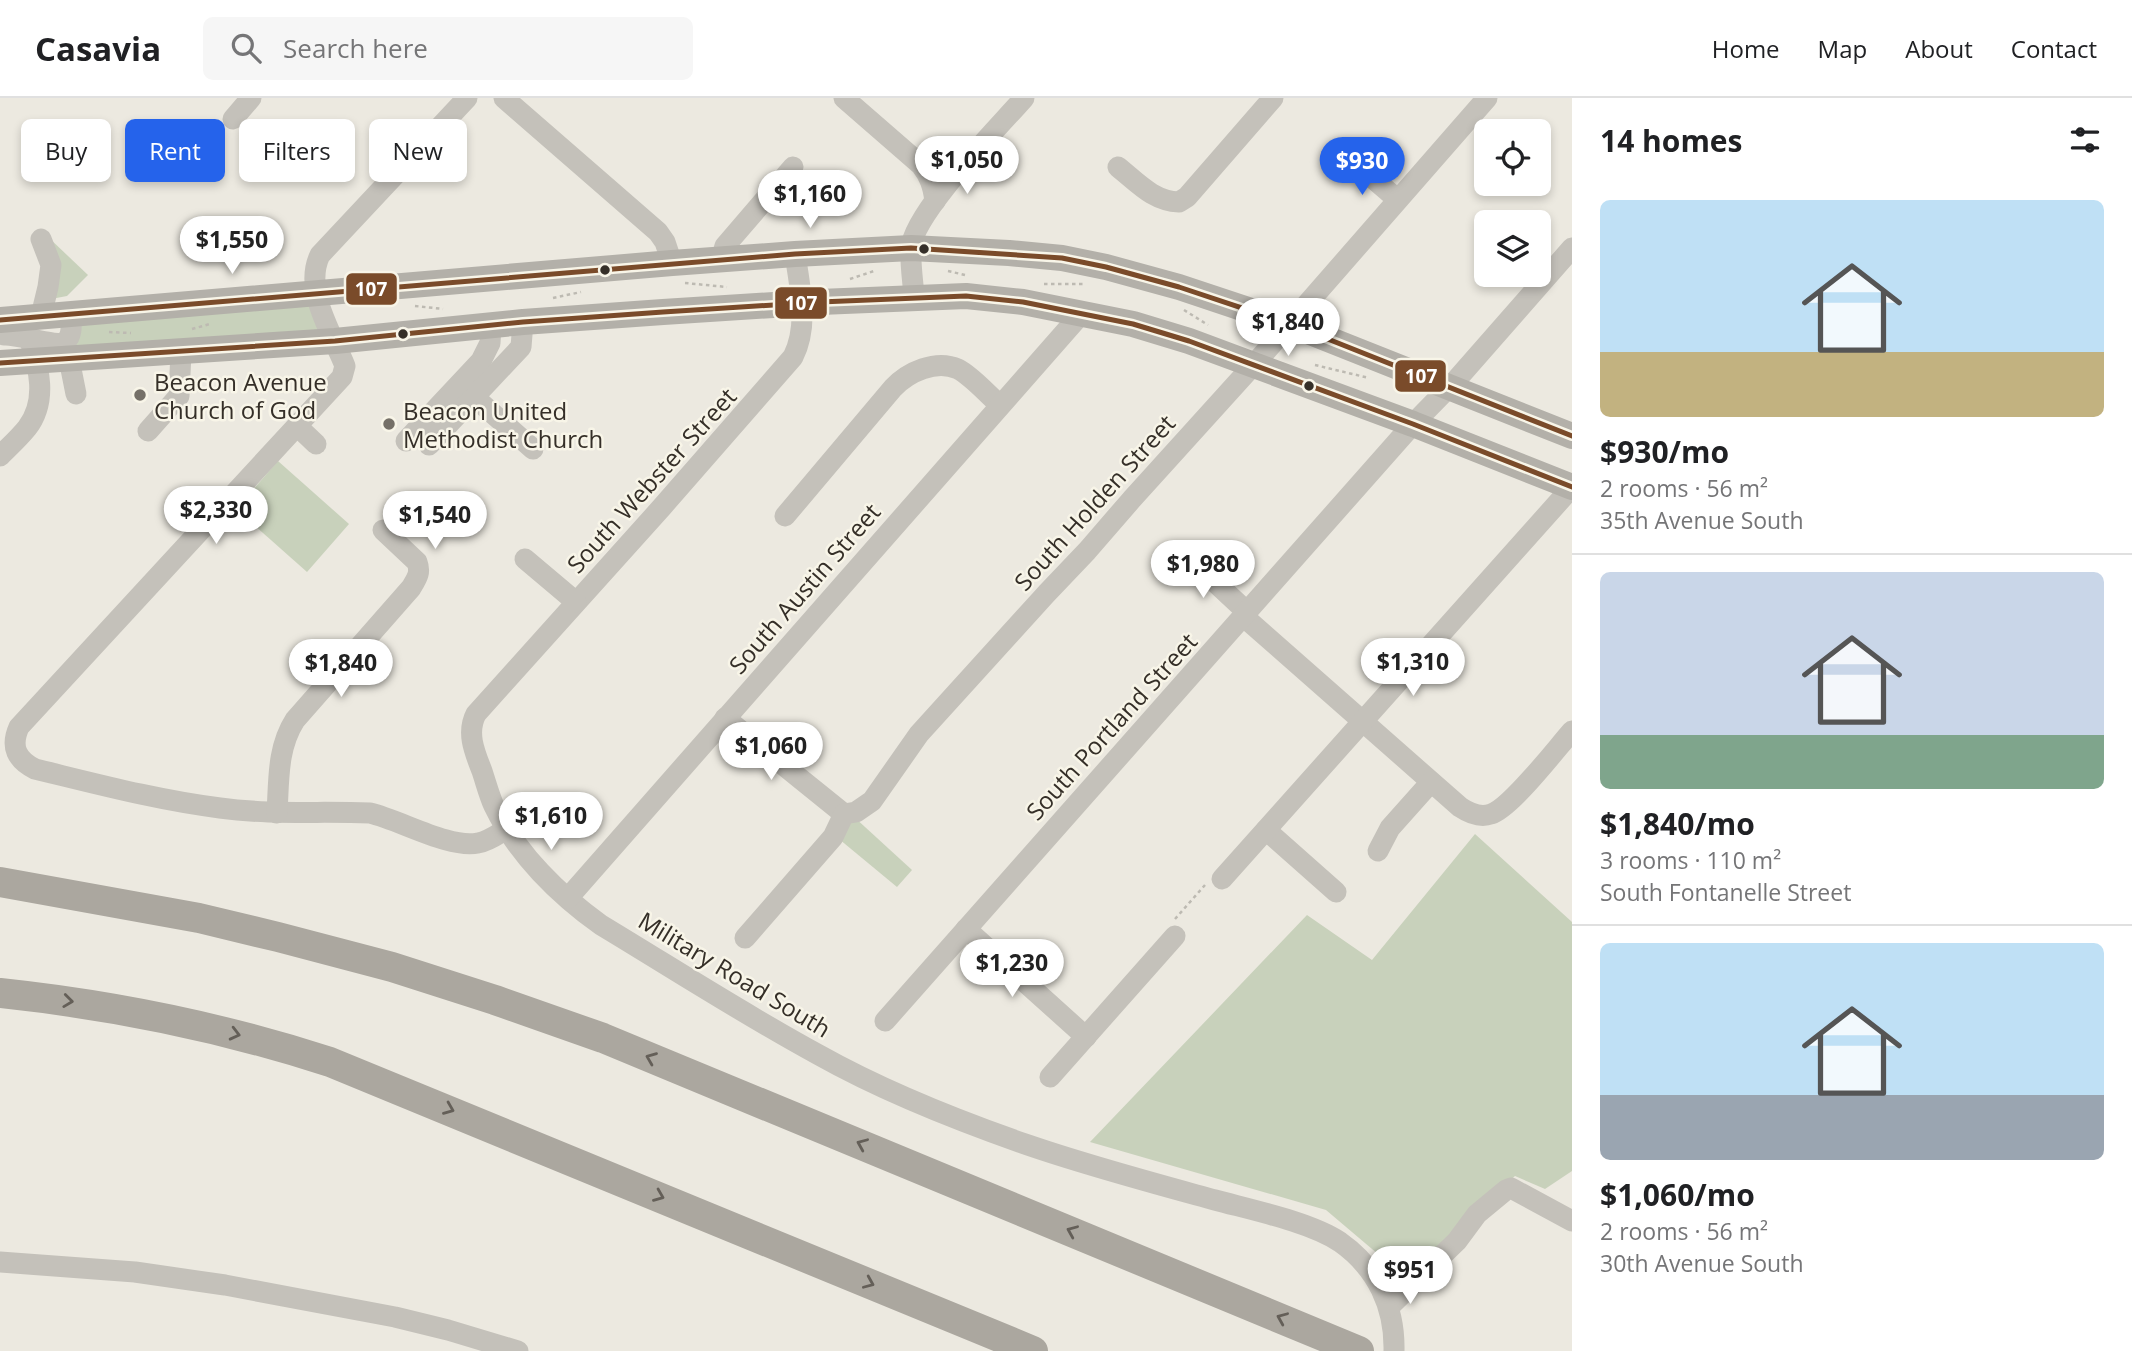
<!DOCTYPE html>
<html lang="en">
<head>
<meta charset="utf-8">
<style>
  body { margin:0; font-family:"Open Sans",sans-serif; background:#f6f6f6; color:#202124; height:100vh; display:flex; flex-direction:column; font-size:26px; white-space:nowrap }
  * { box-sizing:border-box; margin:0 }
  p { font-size:23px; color:#757577 }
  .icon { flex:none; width:38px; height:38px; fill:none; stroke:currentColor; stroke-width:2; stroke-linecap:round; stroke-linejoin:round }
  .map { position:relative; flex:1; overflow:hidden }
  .details { display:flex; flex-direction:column; background:#fff; width:560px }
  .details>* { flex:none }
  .guide { position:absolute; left:21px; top:21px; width:665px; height:63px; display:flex; gap:14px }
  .fabs { position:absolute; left:1474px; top:21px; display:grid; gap:14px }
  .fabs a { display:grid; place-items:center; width:77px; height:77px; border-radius:10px; background:#fff; box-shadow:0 4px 10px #0003; font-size:35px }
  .price { position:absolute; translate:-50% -60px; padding:0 16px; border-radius:24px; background:#fff; color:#222; font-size:23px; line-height:46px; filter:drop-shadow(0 2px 4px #0008) }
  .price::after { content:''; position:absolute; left:50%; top:42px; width:21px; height:16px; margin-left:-10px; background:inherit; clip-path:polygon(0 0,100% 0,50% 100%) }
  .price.current { background:#2563eb; color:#fff }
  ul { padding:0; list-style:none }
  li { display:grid; align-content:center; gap:14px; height:371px; padding:0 28px }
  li+li { border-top:2px solid #e0e0e0 }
  li span { display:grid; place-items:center; height:217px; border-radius:10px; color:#555 }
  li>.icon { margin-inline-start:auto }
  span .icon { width:126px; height:126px; fill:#fffc; stroke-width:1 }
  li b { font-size:30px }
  h2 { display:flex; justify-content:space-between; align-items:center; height:84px; padding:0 28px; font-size:30px }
  .tag { padding:0 24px; border-radius:10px; background:#fff; box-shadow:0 4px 10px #0003; font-size:24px; line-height:63px }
  .tag.current { background:#2563eb; color:#fff }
  header { display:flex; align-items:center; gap:42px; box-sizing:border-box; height:98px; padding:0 35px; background:#fff; border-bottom:2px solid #e0e0e0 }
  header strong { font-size:33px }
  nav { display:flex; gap:38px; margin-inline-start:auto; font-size:24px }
  .search { width:490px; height:63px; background:#f6f6f6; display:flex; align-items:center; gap:18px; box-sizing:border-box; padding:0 24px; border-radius:10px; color:#757577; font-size:26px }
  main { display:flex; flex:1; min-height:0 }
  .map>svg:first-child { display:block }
  .green { fill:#c8d1bb }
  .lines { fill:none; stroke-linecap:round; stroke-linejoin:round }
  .path { stroke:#bdbab2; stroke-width:2.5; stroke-dasharray:3.5 3.5; stroke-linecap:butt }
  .minor { stroke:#c4c1ba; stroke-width:21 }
  .major { stroke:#b3b0a9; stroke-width:26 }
  .highway { stroke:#aba79f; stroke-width:30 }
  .bus-1-casing { stroke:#f8f5e8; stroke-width:10 }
  .bus-1 { stroke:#7a4b2a; stroke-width:5 }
  .oneway { stroke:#645f58 }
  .bus-dot { fill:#352f28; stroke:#f8f5e8; stroke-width:2.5 }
  .poi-dot { fill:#757068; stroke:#f8f5e8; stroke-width:2.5 }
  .labels { text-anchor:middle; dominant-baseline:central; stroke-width:5; stroke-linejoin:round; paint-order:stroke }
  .poi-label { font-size:24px; fill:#352f28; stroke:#f8f5e8; text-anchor:start }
  .street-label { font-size:24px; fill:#352f28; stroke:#f8f5e8 }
  .line-badge { stroke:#f8f5e8; stroke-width:2.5 }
  .badge-label { font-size:19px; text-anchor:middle; font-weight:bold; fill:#fff }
</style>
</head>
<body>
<header>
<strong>Casavia</strong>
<div class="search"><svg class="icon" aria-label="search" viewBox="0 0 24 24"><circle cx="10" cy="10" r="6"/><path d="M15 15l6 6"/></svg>Search here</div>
<nav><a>Home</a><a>Map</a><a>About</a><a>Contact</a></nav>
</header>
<main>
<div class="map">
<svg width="1572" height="1253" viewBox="0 0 1572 1253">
  <rect width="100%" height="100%" fill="#ece9e0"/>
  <!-- green -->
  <g class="green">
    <path d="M48,139L88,177L67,198L51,201Z"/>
    <path d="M309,205L320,232L74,255L78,224Z"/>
    <path d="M278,363L349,426L307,474L236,411Z"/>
    <path d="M853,718L912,772L897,789L839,741Z"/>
    <path d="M1475,736L1572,824V1073L1545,1091L1515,1078L1411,1172L1385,1162L1326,1112L1090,1044L1307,817L1372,862Z"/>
  </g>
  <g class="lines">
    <!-- path -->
    <g class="path">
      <path d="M948,173L965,177"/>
      <path d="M850,181L874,173"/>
      <path d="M685,185L727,189"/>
      <path d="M1044,186H1083"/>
      <path d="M553,200L581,194"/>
      <path d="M415,208L443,211"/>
      <path d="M1184,212L1208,227"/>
      <path d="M192,231L210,226"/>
      <path d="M109,234L131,235"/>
      <path d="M1315,267L1369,280"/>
      <path d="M1175,821L1205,787"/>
    </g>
    <!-- minor -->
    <g class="minor">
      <path d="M467,0L320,157C303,192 332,235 345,268L342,279L19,629C10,649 17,662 35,671C97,686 157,702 220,710C270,717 320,713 370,715C400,722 450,751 478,745C489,743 498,736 508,730"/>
      <path d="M504,0L658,134L665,144L672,165"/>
      <path d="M844,0L921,67C930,79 933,88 935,103"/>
      <path d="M233,21L251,0"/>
      <path d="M1355,65L1397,101"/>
      <path d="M1118,69C1138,85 1153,103 1179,104L1187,99L1273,0"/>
      <path d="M795,156C800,190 809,228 793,259L662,409L476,616C466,635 475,655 482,673C486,685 489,697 494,708C517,756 559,797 601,827C674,871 745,917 819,957C885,994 956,1022 1028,1047C1089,1068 1153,1085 1215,1102C1252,1112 1310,1124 1340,1144C1377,1170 1395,1209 1394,1253"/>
      <path d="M721,161L725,148L793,69"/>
      <path d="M914,199C913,183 910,166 911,150C913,115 998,30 1024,0"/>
      <path d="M41,218L48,189L51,167L41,141"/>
      <path d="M4,237C19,236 57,250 66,243C73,237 71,224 71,216"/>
      <path d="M69,261L76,296"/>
      <path d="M474,299L533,351"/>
      <path d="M297,328L316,346"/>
      <path d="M148,333L179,298L181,254"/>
      <path d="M406,343L481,263L490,245L491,228"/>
      <path d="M429,347L521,249L523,224"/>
      <path d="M0,358C9,349 19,340 27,330C48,303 39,269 29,240"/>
      <path d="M785,418L893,290C908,274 936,261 958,271C973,279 987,296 1000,307"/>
      <path d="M1188,459L1247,514"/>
      <path d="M525,461L576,504"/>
      <path d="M1243,518L1460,709C1469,715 1480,720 1491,716C1511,710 1556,651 1572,633"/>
      <path d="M725,620L844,716"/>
      <path d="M277,715C279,683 277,650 295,622L411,490C417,480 421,475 417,464L383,432"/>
      <path d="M1266,732L1336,794"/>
      <path d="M1378,753L1390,730L1431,684"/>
      <path d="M1222,781L1572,389"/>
      <path d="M568,800L1081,216"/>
      <path d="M966,831L1086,939"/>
      <path d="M745,840L833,739L844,716L856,714L872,703L919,636L1047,495L1087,453L1132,401L1266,253L1487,0"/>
      <path d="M885,923L1413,326L1458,280L1572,150"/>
      <path d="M1050,979L1175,838"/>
      <path d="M0,1164L135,1174L225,1187L395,1219L448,1232L518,1253"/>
      <path d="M1389,1209L1457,1143L1477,1116L1506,1092L1511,1090L1572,1123"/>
    </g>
    <!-- major -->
    <g class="major">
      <path d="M0,222L672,165L795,156L911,150L1009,155L1062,160L1106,169L1179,189L1290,226L1572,338"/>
      <path d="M0,265L335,243L523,224L663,214L820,204L966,198L1023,204L1133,226L1189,243L1413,326L1572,389"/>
    </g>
    <!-- highway -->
    <g class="highway">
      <path d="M0,784L199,820L278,839L392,869L495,902L603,940L1359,1253"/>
      <path d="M0,895C113,907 222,929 330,964L1033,1253"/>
    </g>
    <!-- bus-1 casing -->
    <g class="bus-1-casing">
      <g id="bus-1">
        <path d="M0,222L795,156L911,150L1062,160L1106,169L1179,189L1290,226L1572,338"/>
        <path d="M0,265L335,243L523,224L663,214L820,204L966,198L1023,204L1133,226L1189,243L1413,326L1572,389"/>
      </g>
    </g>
    <!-- bus-1 -->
    <use href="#bus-1" class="bus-1"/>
  </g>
  <!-- one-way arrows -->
  <defs><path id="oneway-chevron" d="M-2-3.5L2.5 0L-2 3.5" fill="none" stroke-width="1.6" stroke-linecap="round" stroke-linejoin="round" transform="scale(1.75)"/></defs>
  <g class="oneway">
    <use href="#oneway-chevron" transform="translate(68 903) rotate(7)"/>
    <use href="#oneway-chevron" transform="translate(235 936) rotate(14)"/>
    <use href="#oneway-chevron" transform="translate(651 960) rotate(-158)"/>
    <use href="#oneway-chevron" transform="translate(449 1011) rotate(22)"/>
    <use href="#oneway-chevron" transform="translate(862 1046) rotate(-157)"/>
    <use href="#oneway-chevron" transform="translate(659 1098) rotate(22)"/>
    <use href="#oneway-chevron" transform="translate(1072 1133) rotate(-157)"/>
    <use href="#oneway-chevron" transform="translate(869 1185) rotate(23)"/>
    <use href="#oneway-chevron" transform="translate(1282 1220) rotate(-157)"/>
  </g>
  <!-- markers -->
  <g class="bus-dot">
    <circle cx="924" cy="151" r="6"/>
    <circle cx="605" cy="172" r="6"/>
    <circle cx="403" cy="236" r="6"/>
    <circle cx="1309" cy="288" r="6"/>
  </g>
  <g class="poi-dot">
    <circle cx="140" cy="297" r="7"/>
    <circle cx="389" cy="326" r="7"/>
  </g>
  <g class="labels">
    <!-- poi labels -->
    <g class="poi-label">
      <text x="154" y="283">Beacon Avenue<tspan x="154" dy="28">Church of God</tspan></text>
      <text x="403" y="312">Beacon United<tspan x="403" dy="28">Methodist Church</tspan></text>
    </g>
    <!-- street labels -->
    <g class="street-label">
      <text transform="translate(651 382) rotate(-48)">South Webster Street</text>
      <text transform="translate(1094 404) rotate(-48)">South Holden Street</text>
      <text transform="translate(804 490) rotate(-49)">South Austin Street</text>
      <text transform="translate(1111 628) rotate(-48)">South Portland Street</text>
      <text transform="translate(735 876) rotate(31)">Military Road South</text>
    </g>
  </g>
  <g class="line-badge">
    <rect x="345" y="174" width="53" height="34" rx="7" fill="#7a4b2a"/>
    <rect x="774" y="188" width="54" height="34" rx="7" fill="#7a4b2a"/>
    <rect x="1394" y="261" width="53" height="34" rx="7" fill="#7a4b2a"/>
  </g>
  <g class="badge-label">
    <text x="371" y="198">107</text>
    <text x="801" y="212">107</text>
    <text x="1421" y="285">107</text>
  </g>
</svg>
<div class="fabs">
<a><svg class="icon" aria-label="locate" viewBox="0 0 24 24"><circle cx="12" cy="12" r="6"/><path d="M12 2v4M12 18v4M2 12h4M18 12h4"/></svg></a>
<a><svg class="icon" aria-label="layers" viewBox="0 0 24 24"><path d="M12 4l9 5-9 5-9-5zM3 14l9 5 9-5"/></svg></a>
</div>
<b class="price" style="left:967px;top:98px">$1,050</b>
<b class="price current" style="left:1362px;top:99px">$930</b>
<b class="price" style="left:810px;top:132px">$1,160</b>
<b class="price" style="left:232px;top:178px">$1,550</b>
<b class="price" style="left:1288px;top:260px">$1,840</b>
<b class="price" style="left:216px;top:448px">$2,330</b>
<b class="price" style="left:435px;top:453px">$1,540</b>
<b class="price" style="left:1203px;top:502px">$1,980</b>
<b class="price" style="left:1413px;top:600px">$1,310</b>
<b class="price" style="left:341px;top:601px">$1,840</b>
<b class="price" style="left:771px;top:684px">$1,060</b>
<b class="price" style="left:551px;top:754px">$1,610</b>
<b class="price" style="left:1012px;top:901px">$1,230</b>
<b class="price" style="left:1410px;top:1208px">$951</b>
<div class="guide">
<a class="tag">Buy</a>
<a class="tag current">Rent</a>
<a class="tag">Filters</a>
<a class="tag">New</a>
</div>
</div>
<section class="details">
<h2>14 homes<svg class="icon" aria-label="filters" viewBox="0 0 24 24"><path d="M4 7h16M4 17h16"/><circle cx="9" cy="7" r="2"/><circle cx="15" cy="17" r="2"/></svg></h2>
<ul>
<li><span style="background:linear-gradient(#bfe0f5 70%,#c2b280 0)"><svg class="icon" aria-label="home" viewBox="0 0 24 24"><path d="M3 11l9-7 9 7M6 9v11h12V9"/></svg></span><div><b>$930/mo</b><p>2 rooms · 56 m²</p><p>35th Avenue South</p></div></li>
<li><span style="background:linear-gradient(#c9d6e8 75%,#7fa58c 0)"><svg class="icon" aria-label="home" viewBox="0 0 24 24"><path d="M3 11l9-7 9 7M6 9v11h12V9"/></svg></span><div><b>$1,840/mo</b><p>3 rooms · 110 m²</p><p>South Fontanelle Street</p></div></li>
<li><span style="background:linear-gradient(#bfe0f5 70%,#9aa5b1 0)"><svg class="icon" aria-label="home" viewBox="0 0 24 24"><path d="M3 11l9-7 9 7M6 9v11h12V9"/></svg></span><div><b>$1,060/mo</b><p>2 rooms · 56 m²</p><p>30th Avenue South</p></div></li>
</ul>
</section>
</main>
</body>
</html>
